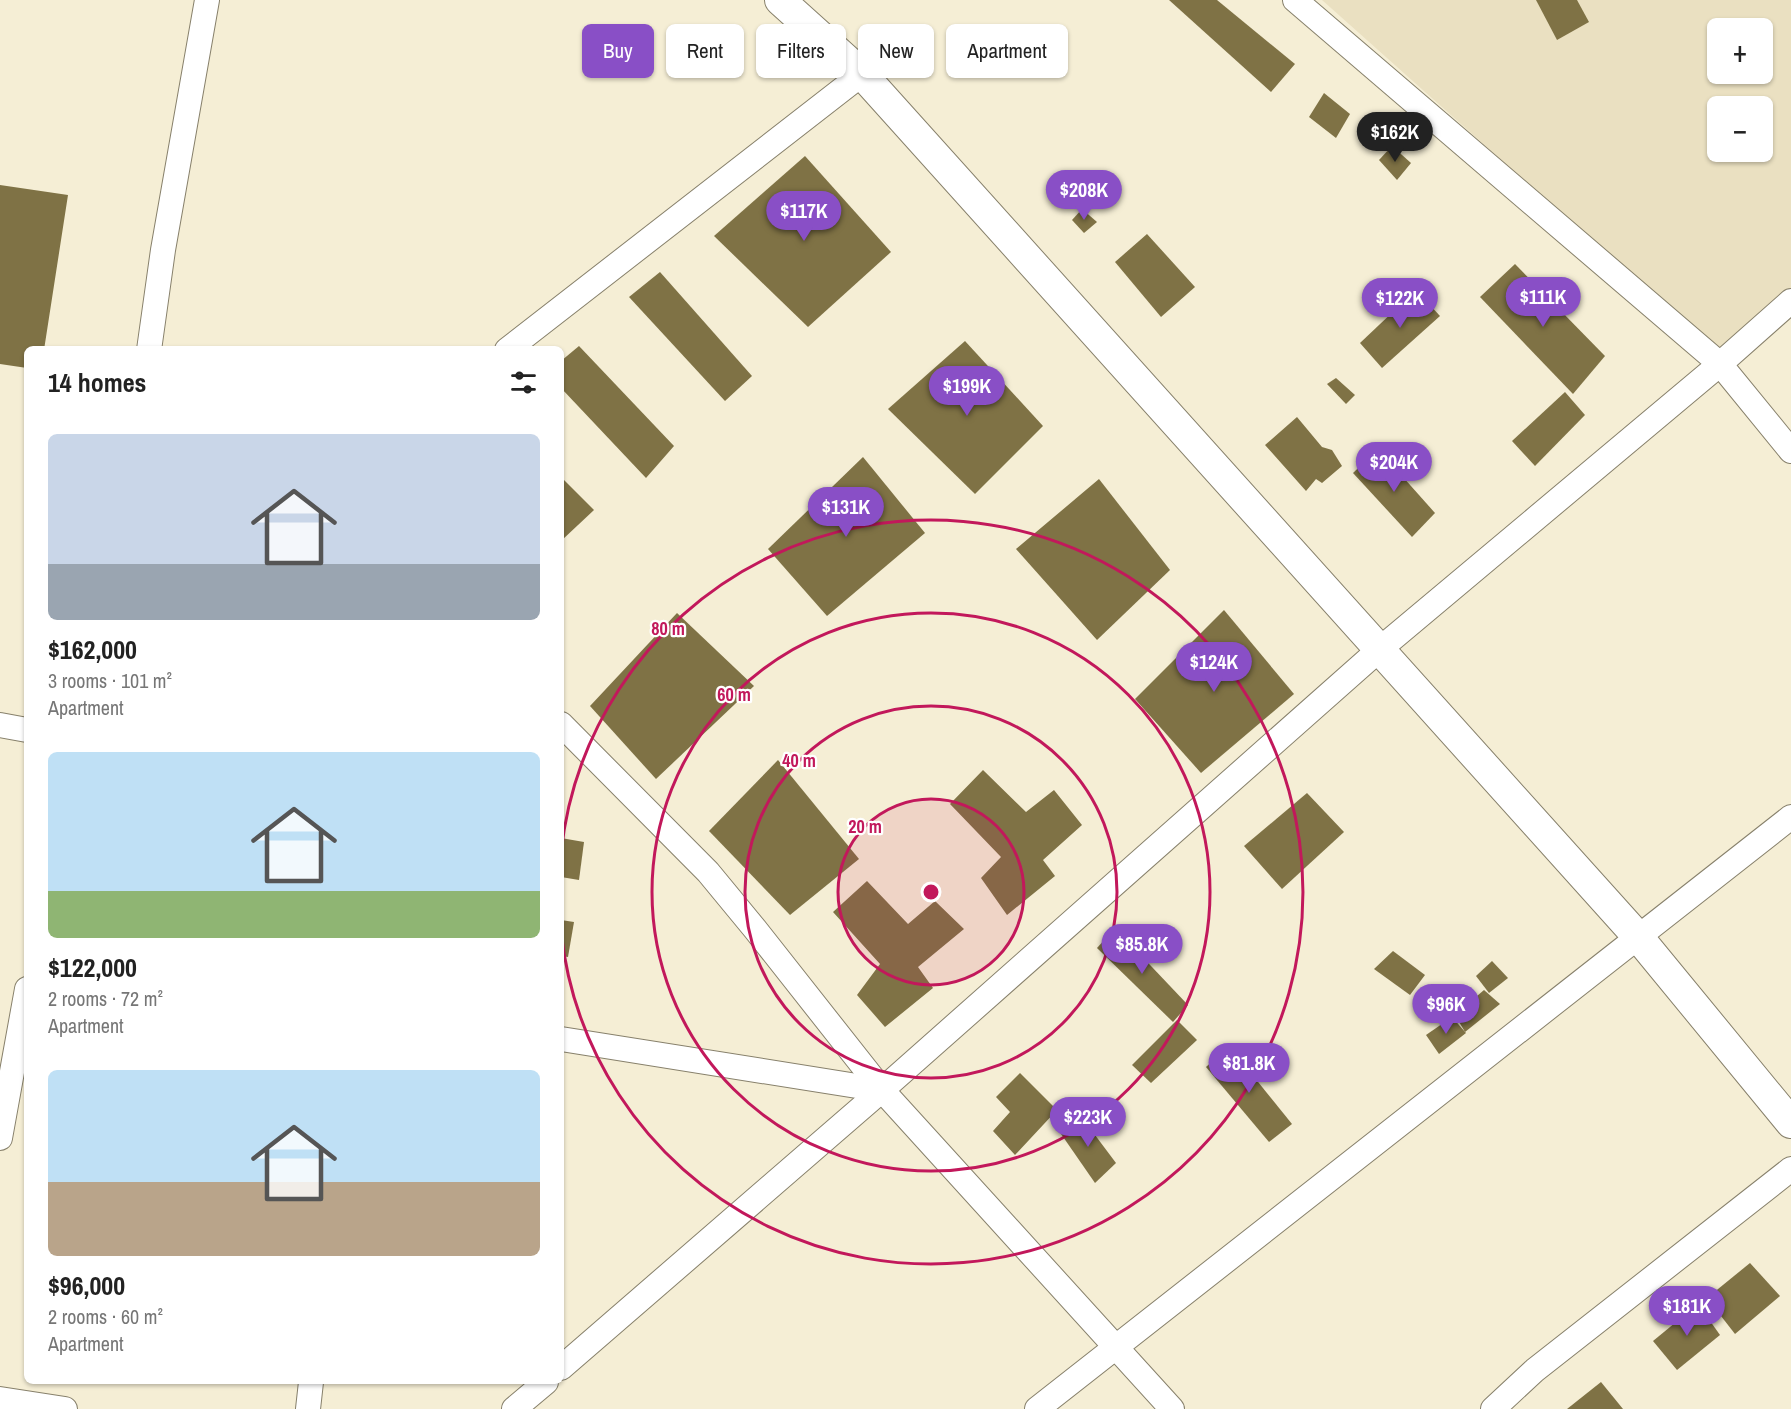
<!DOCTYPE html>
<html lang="en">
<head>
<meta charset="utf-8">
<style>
  body { margin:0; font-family:"Archivo Narrow",sans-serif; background:#f2f2f2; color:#222; height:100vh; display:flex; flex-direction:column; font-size:22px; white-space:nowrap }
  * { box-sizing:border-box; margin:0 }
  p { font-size:20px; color:#767676 }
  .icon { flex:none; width:33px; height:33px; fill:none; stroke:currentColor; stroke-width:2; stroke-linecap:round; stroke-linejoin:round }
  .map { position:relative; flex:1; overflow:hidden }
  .drawer { position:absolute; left:24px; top:346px; width:540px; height:1038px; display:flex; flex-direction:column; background:#fff; border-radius:9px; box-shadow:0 2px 4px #0004 }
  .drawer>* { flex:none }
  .top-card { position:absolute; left:582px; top:24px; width:570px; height:54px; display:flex; gap:12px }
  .fabs { position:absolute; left:1707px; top:18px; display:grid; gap:12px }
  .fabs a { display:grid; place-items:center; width:66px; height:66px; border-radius:9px; background:#fff; box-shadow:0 2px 4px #0004; font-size:30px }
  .price { position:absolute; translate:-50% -51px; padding:0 14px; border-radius:21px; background:#894fc6; color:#fff; font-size:20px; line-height:39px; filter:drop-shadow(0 2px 3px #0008) }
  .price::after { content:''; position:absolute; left:50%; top:36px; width:18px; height:14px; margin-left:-9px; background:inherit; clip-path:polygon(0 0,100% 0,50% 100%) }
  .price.selected { background:#222; color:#fff }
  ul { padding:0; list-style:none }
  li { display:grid; align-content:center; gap:12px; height:318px; padding:0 24px }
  li span { display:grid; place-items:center; height:186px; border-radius:9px; color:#555 }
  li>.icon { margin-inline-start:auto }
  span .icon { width:108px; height:108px; fill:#fffc; stroke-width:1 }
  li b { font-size:26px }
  h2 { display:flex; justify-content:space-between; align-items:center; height:72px; padding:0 24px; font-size:26px }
  .tag { padding:0 21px; border-radius:9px; background:#fff; box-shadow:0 2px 4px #0004; font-size:21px; line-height:54px }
  .tag.selected { background:#894fc6; color:#fff }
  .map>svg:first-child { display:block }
  .built { fill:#eae0c1; fill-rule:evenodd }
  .building { fill:#7f7245 }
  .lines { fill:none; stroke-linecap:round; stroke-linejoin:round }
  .minor-casing { stroke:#87806b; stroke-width:26 }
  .tertiary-casing { stroke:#87806b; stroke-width:32 }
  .minor { stroke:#fff; stroke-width:24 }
  .tertiary { stroke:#fff; stroke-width:30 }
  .ring { fill:none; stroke:#c2185b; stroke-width:3 }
  .centre { fill:#c2185b; stroke:#fff; stroke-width:3 }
  .ring-label { font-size:18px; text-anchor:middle; font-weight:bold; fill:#c2185b; stroke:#fff; stroke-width:4.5; stroke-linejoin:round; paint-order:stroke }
</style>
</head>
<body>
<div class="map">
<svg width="1791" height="1409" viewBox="0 0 1791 1409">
  <rect width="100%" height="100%" fill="#f5eed5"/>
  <!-- built -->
  <path class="built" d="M1322,0H1791V293L1720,355ZM1718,28H1762V74H1718ZM1718,106H1762V152H1718Z"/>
  <!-- building -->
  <g class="building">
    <path d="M1169,0H1217L1295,64L1271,92Z"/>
    <path d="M1536,0H1577L1589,22L1557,40Z"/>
    <path d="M1324,93L1350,114L1336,138L1309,117Z"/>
    <path d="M1392,146L1411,163L1397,180L1379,160Z"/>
    <path d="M805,156L891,252L808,327L714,236Z"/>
    <path d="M0,185L68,195L44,350H27V368L0,364Z"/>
    <path d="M1082,209L1097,222L1084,233L1072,220Z"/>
    <path d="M1147,234L1195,287L1161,317L1115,262Z"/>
    <path d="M1515,264L1605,356L1573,394L1480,297Z"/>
    <path d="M660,272L752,376L725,401L629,297Z"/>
    <path d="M1416,290L1440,316L1382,368L1360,343Z"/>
    <path d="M965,341L1043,426L975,494L888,409Z"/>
    <path d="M579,346L674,446L646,478L561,388V361Z"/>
    <path d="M1336,378L1355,395L1346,404L1327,384Z"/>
    <path d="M1565,392L1585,415L1535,466L1512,441Z"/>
    <path d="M1297,417L1322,447L1332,450L1342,466L1322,483L1316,479L1306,491L1265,445Z"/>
    <path d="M1378,449L1435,513L1412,537L1353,473Z"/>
    <path d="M863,457L925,533L827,616L768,549Z"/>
    <path d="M561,477L594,510L561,541Z"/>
    <path d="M1099,479L1170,570L1097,640L1016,549Z"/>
    <path d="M1224,610L1294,694L1201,773L1135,699Z"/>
    <path d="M677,613L754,686L656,779L590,706Z"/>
    <path d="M778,760L859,859L790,915L709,831Z"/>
    <path d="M983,770L1026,812L1054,790L1082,825L1043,860L1055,876L1007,915L981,878L1001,857L950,804Z"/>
    <path d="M1307,793L1344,832L1282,889L1244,846Z"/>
    <path d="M561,838L584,842L579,880L561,877Z"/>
    <path d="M867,881L908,924L935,901L964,929L918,967L933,988L885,1027L857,995L880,964L833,912Z"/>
    <path d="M561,920L574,922L568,957L561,956Z"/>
    <path d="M1115,928L1188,1005L1173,1022L1097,948Z"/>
    <path d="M1393,951L1425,975L1410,995L1374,969Z"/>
    <path d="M1492,961L1508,978L1489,993L1476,976Z"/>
    <path d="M1484,990L1500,1004L1465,1032L1455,1015Z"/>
    <path d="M1452,1017L1466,1033L1439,1054L1426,1035Z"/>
    <path d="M1177,1020L1197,1040L1151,1083L1132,1065Z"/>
    <path d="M1229,1046L1292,1124L1269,1142L1206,1067Z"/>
    <path d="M1020,1073L1057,1110L1015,1155L993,1131L1010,1112L996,1097Z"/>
    <path d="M1080,1115L1116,1163L1095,1183L1059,1131Z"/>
    <path d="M1750,1263L1780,1296L1735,1334L1707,1298Z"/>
    <path d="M1698,1304L1720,1335L1677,1370L1653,1341Z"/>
    <path d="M1601,1382L1623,1409H1567Z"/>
  </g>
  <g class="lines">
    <!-- minor casing -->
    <g class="minor-casing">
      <g id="minor">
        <path d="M1295,0L1720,364L1791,451"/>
        <path d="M149,350L163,250L207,0"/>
        <path d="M507,350L862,74"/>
        <path d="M561,724L708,872L755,929L882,1090L1172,1409"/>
        <path d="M0,725L27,730"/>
        <path d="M561,1039L882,1090"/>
        <path d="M0,1138L27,989"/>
        <path d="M561,1368L882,1090L1380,649L1720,364L1791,301"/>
        <path d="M0,1399L65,1409"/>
        <path d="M308,1409L311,1382"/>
        <path d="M514,1409L546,1382"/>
        <path d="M1037,1409L1791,817"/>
        <path d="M1493,1409L1535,1370L1791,1169"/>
      </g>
    </g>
    <!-- tertiary casing -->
    <g class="tertiary-casing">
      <path id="tertiary" d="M780,0L862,74L1639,938L1791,1123"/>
    </g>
    <!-- minor -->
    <use href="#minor" class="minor"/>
    <!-- tertiary -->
    <use href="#tertiary" class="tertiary"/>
  </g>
  <!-- distance rings -->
  <circle cx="931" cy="892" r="93" fill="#c2185b" fill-opacity=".12"/>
  <g class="ring">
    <circle cx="931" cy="892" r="93"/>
    <circle cx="931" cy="892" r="186"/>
    <circle cx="931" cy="892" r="279"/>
    <path d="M561 853A372 372 0 1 1 561 931"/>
  </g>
  <circle cx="931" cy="892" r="9" class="centre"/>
  <g class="ring-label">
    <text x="668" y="635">80 m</text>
    <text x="734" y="701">60 m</text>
    <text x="799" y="767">40 m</text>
    <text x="865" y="833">20 m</text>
  </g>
</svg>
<div class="fabs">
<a>+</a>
<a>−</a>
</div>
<b class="price selected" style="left:1395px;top:163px">$162K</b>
<b class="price" style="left:1084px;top:221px">$208K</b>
<b class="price" style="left:804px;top:242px">$117K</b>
<b class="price" style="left:1543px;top:328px">$111K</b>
<b class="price" style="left:1400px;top:329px">$122K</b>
<b class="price" style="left:967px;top:417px">$199K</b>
<b class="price" style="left:1394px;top:493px">$204K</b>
<b class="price" style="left:846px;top:538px">$131K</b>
<b class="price" style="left:1214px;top:693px">$124K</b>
<b class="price" style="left:1142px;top:975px">$85.8K</b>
<b class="price" style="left:1446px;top:1035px">$96K</b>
<b class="price" style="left:1249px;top:1094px">$81.8K</b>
<b class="price" style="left:1088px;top:1148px">$223K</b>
<b class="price" style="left:1687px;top:1337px">$181K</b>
<div class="top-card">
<a class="tag selected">Buy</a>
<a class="tag">Rent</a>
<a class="tag">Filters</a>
<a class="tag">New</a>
<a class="tag">Apartment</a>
</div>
<section class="drawer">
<h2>14 homes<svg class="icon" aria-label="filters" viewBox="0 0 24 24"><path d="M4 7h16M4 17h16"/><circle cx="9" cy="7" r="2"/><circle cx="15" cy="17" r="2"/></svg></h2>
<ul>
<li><span style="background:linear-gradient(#c9d6e8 70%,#9aa5b1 0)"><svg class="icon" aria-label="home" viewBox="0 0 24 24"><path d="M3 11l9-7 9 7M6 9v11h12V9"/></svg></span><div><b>$162,000</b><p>3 rooms · 101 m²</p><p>Apartment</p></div></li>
<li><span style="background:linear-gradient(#bfe0f5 75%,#8fb573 0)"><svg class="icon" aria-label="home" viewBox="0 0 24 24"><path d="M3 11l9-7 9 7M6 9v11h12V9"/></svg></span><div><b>$122,000</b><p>2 rooms · 72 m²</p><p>Apartment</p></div></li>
<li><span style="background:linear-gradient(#bfe0f5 60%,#b9a48a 0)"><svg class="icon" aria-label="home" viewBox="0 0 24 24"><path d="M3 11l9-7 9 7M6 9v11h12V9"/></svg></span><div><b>$96,000</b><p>2 rooms · 60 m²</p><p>Apartment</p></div></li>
</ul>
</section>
</div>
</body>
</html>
